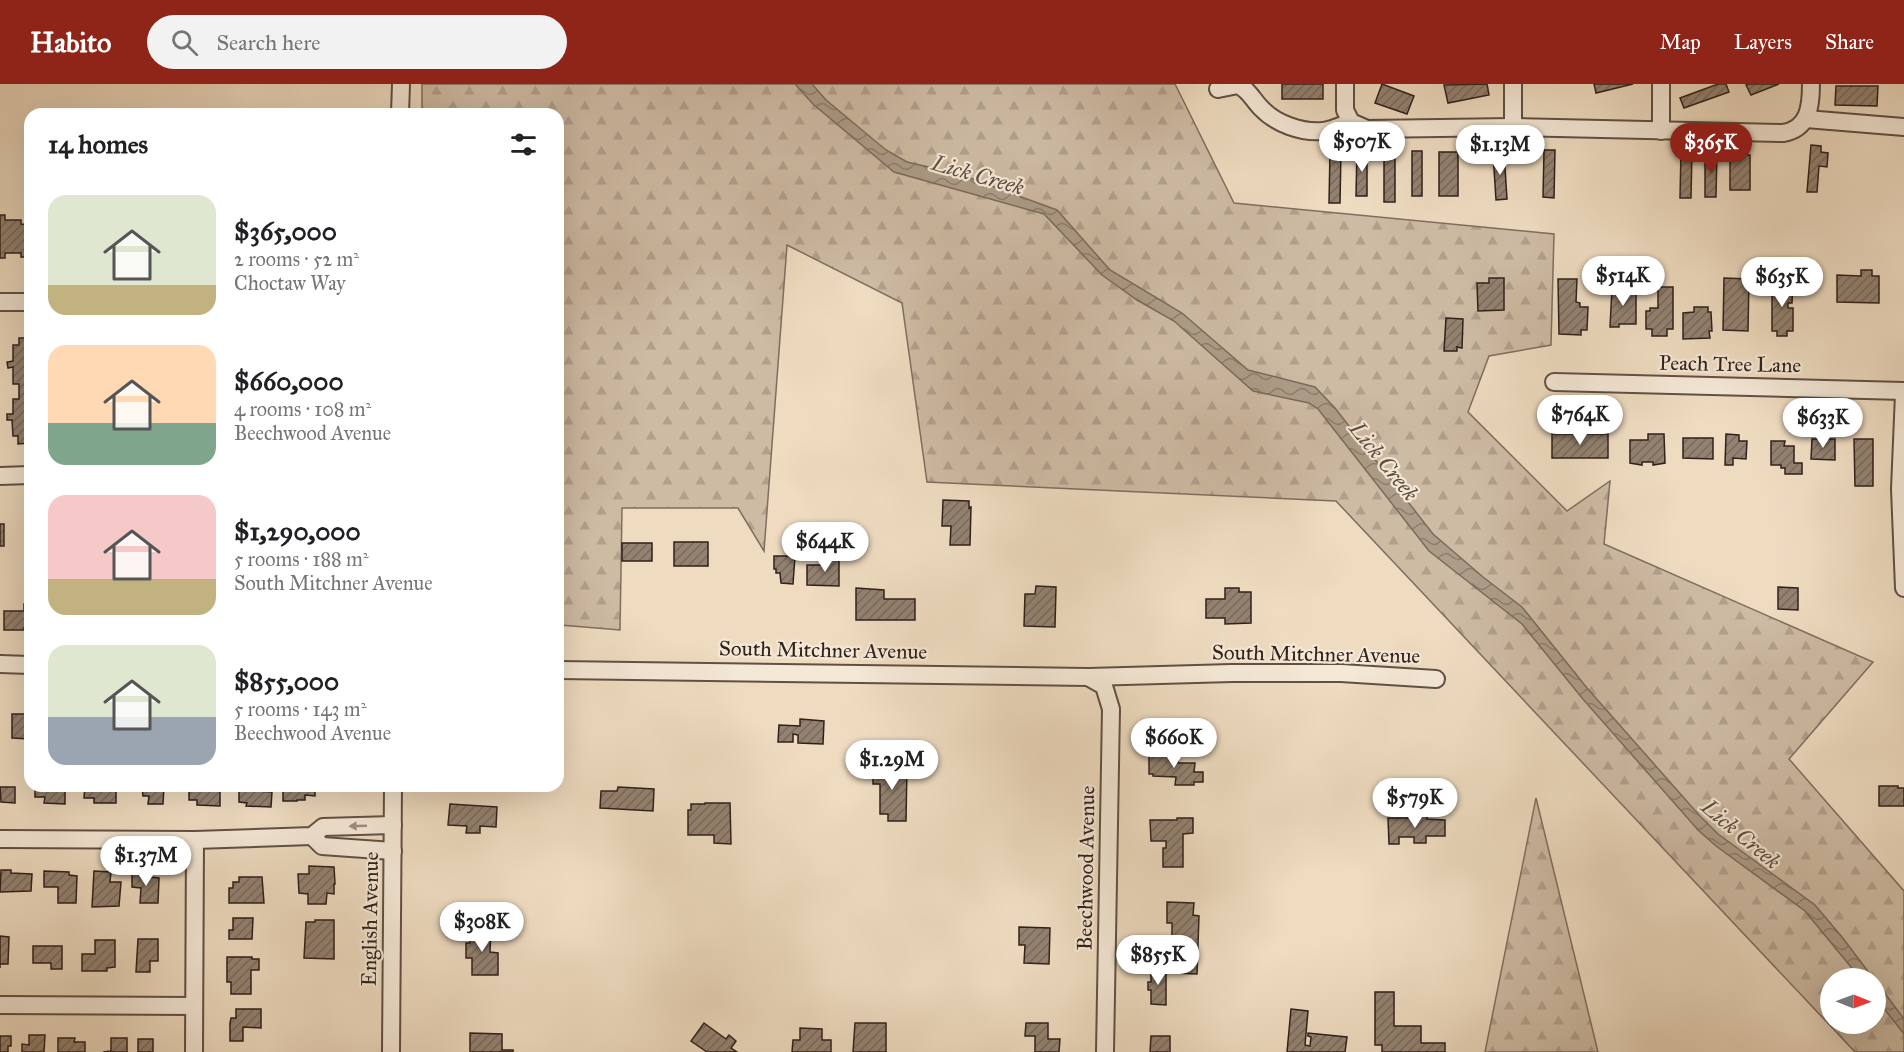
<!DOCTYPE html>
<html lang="en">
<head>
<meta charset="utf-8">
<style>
  body { margin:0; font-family:"IM FELL Great Primer",serif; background:#f2f2f2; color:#202124; height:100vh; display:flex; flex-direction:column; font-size:22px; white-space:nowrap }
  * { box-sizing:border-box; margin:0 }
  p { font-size:20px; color:#757577 }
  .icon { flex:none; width:33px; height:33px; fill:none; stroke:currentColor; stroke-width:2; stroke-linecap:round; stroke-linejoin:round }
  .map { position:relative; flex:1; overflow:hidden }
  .sheet { position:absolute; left:24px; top:24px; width:540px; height:684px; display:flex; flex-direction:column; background:#fff; border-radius:18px; box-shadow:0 6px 24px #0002 }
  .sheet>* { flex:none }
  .needle { width:39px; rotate:91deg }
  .tools { position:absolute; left:1820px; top:884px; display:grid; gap:12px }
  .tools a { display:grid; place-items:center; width:66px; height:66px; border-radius:50%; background:#fff; box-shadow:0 6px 24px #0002; font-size:30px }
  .price { position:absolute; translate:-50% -51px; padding:0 14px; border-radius:21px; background:#fff; color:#222; font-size:20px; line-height:39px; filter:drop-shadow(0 2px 3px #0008) }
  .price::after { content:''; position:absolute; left:50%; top:36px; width:18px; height:14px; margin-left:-9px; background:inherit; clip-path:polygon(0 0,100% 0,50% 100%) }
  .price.selected { background:#8f2418; color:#fff }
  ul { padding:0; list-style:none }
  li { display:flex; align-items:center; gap:18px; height:150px; padding:0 24px }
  li span { display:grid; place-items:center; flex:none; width:168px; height:120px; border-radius:18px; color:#555 }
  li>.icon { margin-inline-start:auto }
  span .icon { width:72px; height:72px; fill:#fffc; stroke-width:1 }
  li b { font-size:26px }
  h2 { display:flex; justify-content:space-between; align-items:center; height:72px; padding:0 24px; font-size:26px }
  header { display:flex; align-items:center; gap:36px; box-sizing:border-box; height:84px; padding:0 30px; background:#8f2418; color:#fff }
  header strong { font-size:28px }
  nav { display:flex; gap:33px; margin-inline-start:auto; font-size:21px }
  .search { width:420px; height:54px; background:#f2f2f2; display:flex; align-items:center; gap:15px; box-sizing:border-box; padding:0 21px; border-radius:33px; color:#757577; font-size:22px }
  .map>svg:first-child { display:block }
  .forest { fill:url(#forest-firs); stroke:#7f6e60; stroke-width:1.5; fill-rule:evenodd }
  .water { fill:url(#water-waves); stroke:#7b6b5c; stroke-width:1.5 }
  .building { fill:url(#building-hatch); stroke:#30211b; stroke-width:1.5 }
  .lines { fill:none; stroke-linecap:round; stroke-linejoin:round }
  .minor-casing { stroke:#605044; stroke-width:20 }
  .minor { stroke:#f4e8d6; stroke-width:16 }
  .oneway { fill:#9c8e82 }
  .labels { text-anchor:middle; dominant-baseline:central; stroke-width:4.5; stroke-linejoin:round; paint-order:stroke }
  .street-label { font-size:21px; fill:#30211b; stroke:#f4e8d6 }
  .water-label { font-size:22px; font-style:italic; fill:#5c4c41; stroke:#f4e8d6 }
</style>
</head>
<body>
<header>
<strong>Habito</strong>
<div class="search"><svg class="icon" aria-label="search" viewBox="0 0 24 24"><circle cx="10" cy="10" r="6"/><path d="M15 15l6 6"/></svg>Search here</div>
<nav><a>Map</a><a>Layers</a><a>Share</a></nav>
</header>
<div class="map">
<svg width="1904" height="968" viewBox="0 0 1904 968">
  <defs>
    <pattern id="forest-firs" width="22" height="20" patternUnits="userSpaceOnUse" patternTransform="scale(1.5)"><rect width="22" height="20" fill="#cebba4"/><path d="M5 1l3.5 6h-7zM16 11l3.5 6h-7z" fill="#b1a08d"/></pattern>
    <pattern id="water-waves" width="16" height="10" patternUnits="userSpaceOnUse" patternTransform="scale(1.5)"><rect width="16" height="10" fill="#ad9c88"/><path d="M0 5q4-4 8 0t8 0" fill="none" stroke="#8d7f6e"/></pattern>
    <pattern id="building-hatch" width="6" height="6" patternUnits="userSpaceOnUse" patternTransform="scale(1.5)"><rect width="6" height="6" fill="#938271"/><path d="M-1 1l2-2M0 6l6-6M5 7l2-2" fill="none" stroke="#786a5c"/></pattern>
  </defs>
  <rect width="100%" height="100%" fill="#eedbc0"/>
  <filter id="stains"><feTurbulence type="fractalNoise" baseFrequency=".00333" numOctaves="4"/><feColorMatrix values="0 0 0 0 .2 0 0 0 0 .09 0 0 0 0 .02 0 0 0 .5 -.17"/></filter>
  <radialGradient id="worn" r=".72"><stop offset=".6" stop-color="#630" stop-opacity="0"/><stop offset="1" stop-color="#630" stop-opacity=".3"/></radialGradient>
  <!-- forest -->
  <g class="forest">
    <path d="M422,0H1175L1234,119L1554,150L1551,261L1489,272L1468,328L1567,427L1610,397L1604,460L1873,578L1789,675L1904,807V968H1855L1336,417L927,398L902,219L787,161L764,467L738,424H622L620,546L560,541L558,539V30H422ZM1830,894H1875V939H1830Z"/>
    <path d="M1536,714L1598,968H1485Z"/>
  </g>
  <!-- water -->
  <g class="water">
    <path d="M795,0H812L826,16L886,66L907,78L959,90L1057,126L1110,186L1182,229L1248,286L1315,303L1335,324L1433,450L1483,493L1522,523L1587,604L1699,731L1718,750L1815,821L1842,853L1873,894H1860L1805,827L1716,762L1698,746L1582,614L1522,540L1429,467L1318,325L1309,319L1253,307L1174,237L1137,216L1102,191L1044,130L894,88L813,20Z"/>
    <path d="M1875,896L1904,935V950L1875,913Z"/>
  </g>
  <!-- building -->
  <g class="building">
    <rect x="1282" y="0" width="41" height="15"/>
    <path d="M1382,0L1414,12L1407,30L1375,19Z"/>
    <path d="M1487,0L1489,11L1448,19L1444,1Z"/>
    <path d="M1594,0H1633L1596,9Z"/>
    <path d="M1718,0H1726L1729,8L1684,24L1680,14Z"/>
    <path d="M1749,0H1779L1751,11L1746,1Z"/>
    <path d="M1836,2H1878L1877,22L1835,21Z"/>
    <path d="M1811,61L1821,62V68L1828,69L1827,83L1819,82L1817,108H1807Z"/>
    <path d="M1357,66H1367V112H1356Z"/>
    <rect x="1384" y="66" width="11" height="52"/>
    <path d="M1544,66H1555L1554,114L1543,113Z"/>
    <path d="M1330,67H1341L1340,119H1329Z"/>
    <rect x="1412" y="67" width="10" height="45"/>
    <path d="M1681,67H1692L1691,114H1680Z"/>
    <path d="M1705,67H1717L1716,113H1705Z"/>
    <rect x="1439" y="68" width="19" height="44"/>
    <path d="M1504,68L1507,115L1496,116L1493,69Z"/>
    <rect x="1730" y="71" width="20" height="35"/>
    <path d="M0,131H5V136H21V140L30,141V173H21V169H5V174H0Z"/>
    <path d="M1861,186H1872V192H1879V219L1837,218V191L1861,192Z"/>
    <path d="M1489,194H1504V226L1478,227L1477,199H1489Z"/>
    <path d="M1724,194L1749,195L1748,247L1723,246Z"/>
    <path d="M1558,195H1577L1576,218L1580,219V223H1588L1587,246H1581V251L1559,250Z"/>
    <path d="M1772,199H1793L1792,219H1788V224H1793V247H1787V252H1777V247H1772Z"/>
    <path d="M1658,203H1673V245H1667V252H1652V245H1646V227H1650V224H1658Z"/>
    <path d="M1612,204H1636V240H1619V243H1610Z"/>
    <path d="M1694,223H1708V228H1711L1712,247H1709L1710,254L1683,255V229L1694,228Z"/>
    <path d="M1446,234L1463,235L1462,264L1457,263V267H1444Z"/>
    <path d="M19,254H30V359L18,360V352H13L12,336H7V330H13V315H19V300H13V283L8,284L7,278L13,277V261H19Z"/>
    <rect x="1552" y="350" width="56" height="24"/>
    <path d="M1648,350H1664L1665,379L1653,381V378H1642V381L1630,379V356H1648Z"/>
    <path d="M1726,350L1739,351V357H1747L1746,375L1733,374V381H1725Z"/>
    <path d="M1683,354H1713V375L1683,374Z"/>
    <path d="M1812,355H1835V376L1811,375Z"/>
    <path d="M1854,355H1873V402H1855Z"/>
    <path d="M1771,357H1785L1784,362H1794V379H1802V390H1785V384H1781V381H1771Z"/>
    <path d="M943,416L969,417V424L971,423L970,461H950L951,442H942Z"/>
    <rect x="0" y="440" width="4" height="22"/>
    <rect x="674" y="458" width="34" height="24"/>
    <rect x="622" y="459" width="30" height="18"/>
    <path d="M774,472H795L793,500L781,499L780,489H776V485H774Z"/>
    <path d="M827,472H839V502L807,501V481H827Z"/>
    <path d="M1036,502L1056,503L1055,543L1024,542L1025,510H1035Z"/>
    <path d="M1778,503L1798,504V526L1778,525Z"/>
    <path d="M856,504L884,506V515H915V536H856Z"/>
    <path d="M1225,504H1239V508H1251V539L1225,540V534H1206V515H1225Z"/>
    <path d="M24,520H30V544H24V546H4V527H24Z"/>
    <path d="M12,630H30V655L12,654Z"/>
    <path d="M800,635L824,637L823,660L798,659V651L793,650V658H778L779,641L800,642Z"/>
    <path d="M1149,668L1179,669L1178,679H1195L1194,688H1203V698H1194V701H1175L1176,693L1153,692V690H1149Z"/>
    <path d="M873,683H907L906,737H888V730H880V700H873Z"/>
    <path d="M35,702H59V705H65V720L44,719L45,713H35Z"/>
    <path d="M85,702L116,704V719H94V714H84Z"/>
    <path d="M142,702H164L163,720H148L149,712H143Z"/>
    <path d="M189,702H207V707H220V722L197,721V716H189Z"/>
    <path d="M239,702H258V707L272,708L271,723L246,722L247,719L239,718Z"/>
    <path d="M283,702H315V712L305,711V716H297V717H283Z"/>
    <path d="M1879,702H1898V704H1904V722H1879Z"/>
    <path d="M0,703H15V719L1,718Z"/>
    <path d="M618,703L654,705L653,727L600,724L601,707H617Z"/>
    <path d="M705,719H730L731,760L714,759V751H688V726H691V720H705Z"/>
    <path d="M450,720L497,723L496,743L480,742V749H466L467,742L448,741Z"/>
    <path d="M1414,730H1428L1427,735L1445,736V752H1426V759H1414V753H1399V760H1389L1388,734H1414Z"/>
    <path d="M1177,734H1193V749L1183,750V783H1163V764H1166V757H1151L1150,736H1177Z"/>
    <path d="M309,782L334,783L335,800H334V810L327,809L326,820H308V810L299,809L298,790H309Z"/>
    <path d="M1,786H11V789L32,790L31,807L0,808Z"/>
    <path d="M44,787L69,788V791L77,792L76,819H58V803H44Z"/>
    <path d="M94,787L111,788L110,798H121L119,822L92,823Z"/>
    <path d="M132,788L149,789V793L159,794L158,819H140L141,804L132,803Z"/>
    <path d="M239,793H262L264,819H229V804H233V798H239Z"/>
    <path d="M1167,818L1194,819L1193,831L1199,832L1197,890L1172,889V874H1180V870H1156V854H1172V839H1167Z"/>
    <path d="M233,834H253L252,855H229V846H233Z"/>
    <path d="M315,836H334V875L304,874L306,838H315Z"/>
    <path d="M1019,843L1050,844L1049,880L1024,879L1025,861H1019Z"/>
    <path d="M470,844L491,845L490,868L498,869V891H472V874H466V859H470Z"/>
    <path d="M0,852L9,853L8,880H0V884Z"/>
    <path d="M138,855H158V877H150V888H136Z"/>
    <path d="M95,856H115V883L107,884V887H82V870H95Z"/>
    <path d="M33,862H62V885H51V879H33Z"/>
    <path d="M227,873H252V875H259V886H251V910H231V898H227Z"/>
    <path d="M1151,883H1166V921L1151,920V906H1148V898H1151Z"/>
    <path d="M1375,908H1394V942H1421V959H1445V968H1382V961H1375Z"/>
    <path d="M236,925H261V944L243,943V957H230V939L231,934H236Z"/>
    <path d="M1291,925L1308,927L1305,961L1310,962L1311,953L1308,952V949L1347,953L1345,968H1287Z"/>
    <path d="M704,939L726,955L729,951L736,957L731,964L737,968H707L691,957Z"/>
    <path d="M855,939H886V968H853Z"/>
    <path d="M1026,939H1048V955H1060L1059,968H1035V952H1025Z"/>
    <path d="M800,944L822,945V956H831V968H792L793,956H800Z"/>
    <path d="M470,949L502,950V966H513V968H470Z"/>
    <path d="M29,951H45L44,968H22V960L29,961Z"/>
    <path d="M0,952H11V962H8V968H0Z"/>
    <path d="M1151,952H1170V968H1150Z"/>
    <path d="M58,954H75L74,958H85V968H58Z"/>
    <path d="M111,954H127V968H103L111,967Z"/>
    <rect x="138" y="955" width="15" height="13"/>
  </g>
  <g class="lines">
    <!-- minor casing -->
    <g class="minor-casing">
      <g id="minor">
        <path d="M1345,0V26L1351,38L1367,45L1513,43L1783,49C1809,45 1811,22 1811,0"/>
        <path d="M1218,5L1238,1C1249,6 1253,16 1261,24C1276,40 1302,49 1323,47C1332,46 1342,41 1351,38"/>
        <path d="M400,30L401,0"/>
        <path d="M1806,35L1904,43"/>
        <path d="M1513,43V0"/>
        <path d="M1661,47V0"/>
        <path d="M0,218H30"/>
        <path d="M1554,298L1904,307"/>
        <path d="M1904,310L1900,405L1904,504"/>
        <path d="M0,392L30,391"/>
        <path d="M0,580L30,581"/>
        <path d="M558,586L1088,593L1104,602L1111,625L1105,968"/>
        <path d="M1089,593L1232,589H1341L1436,595"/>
        <path d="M312,752L322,762L393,767"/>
        <path d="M0,755L195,756L312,752L323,743L393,741"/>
        <path d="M0,921L194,922"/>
        <path d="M194,968L195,756"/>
        <path d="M391,968L393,702"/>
      </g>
    </g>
    <!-- minor -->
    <use href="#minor" class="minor"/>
  </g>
  <!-- one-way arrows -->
  <defs><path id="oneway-solid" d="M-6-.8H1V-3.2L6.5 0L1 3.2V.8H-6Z" transform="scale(1.5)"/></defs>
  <use class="oneway" href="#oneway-solid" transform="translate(358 742) rotate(178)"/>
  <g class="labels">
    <!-- street labels -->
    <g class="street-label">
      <text transform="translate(1730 280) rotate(1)">Peach Tree Lane</text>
      <text transform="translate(823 566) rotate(1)">South Mitchner Avenue</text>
      <text transform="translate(1316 570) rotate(1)">South Mitchner Avenue</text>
      <text transform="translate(1086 784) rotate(-89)">Beechwood Avenue</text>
      <text transform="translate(370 835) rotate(-89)">English Avenue</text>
    </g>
    <!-- water labels -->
    <g class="water-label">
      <text transform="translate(978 91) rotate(16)">Lick Creek</text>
      <text transform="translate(1384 377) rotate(51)">Lick Creek</text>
      <text transform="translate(1741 750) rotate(40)">Lick Creek</text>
    </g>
  </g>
  <rect width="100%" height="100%" filter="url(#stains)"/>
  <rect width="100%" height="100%" fill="url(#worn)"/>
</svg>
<div class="tools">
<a><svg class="needle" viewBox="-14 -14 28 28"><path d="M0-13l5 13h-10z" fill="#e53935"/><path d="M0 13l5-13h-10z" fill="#757577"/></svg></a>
</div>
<b class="price" style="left:1362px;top:89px">$507K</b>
<b class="price selected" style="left:1711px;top:90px">$365K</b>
<b class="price" style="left:1500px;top:92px">$1.13M</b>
<b class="price" style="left:1623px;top:223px">$514K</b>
<b class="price" style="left:1782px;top:224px">$635K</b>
<b class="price" style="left:1580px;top:362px">$764K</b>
<b class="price" style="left:1823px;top:365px">$633K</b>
<b class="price" style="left:825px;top:489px">$644K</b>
<b class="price" style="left:1174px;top:685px">$660K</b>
<b class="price" style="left:892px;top:707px">$1.29M</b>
<b class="price" style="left:1415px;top:745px">$579K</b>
<b class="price" style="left:146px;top:803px">$1.37M</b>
<b class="price" style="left:482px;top:869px">$308K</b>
<b class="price" style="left:1158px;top:902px">$855K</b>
<section class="sheet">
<h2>14 homes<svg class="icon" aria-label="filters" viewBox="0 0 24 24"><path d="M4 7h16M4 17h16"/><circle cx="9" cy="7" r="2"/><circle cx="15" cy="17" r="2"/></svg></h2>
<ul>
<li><span style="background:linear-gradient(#dfe7d0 75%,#c2b280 0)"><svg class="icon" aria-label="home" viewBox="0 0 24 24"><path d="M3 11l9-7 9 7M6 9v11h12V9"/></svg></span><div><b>$365,000</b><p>2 rooms · 52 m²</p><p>Choctaw Way</p></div></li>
<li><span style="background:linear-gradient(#ffd9b3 65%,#7fa58c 0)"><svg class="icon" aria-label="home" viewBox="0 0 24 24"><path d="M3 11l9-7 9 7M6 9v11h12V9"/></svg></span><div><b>$660,000</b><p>4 rooms · 108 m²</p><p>Beechwood Avenue</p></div></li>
<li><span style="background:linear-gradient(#f6c9c9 70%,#c2b280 0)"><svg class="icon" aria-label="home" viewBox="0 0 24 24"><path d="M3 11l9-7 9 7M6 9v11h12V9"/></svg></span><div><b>$1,290,000</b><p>5 rooms · 188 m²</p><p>South Mitchner Avenue</p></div></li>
<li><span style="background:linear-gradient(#dfe7d0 60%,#9aa5b1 0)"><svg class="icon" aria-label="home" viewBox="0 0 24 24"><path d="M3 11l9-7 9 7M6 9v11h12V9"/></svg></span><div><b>$855,000</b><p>5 rooms · 143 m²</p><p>Beechwood Avenue</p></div></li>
</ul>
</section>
</div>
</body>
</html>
